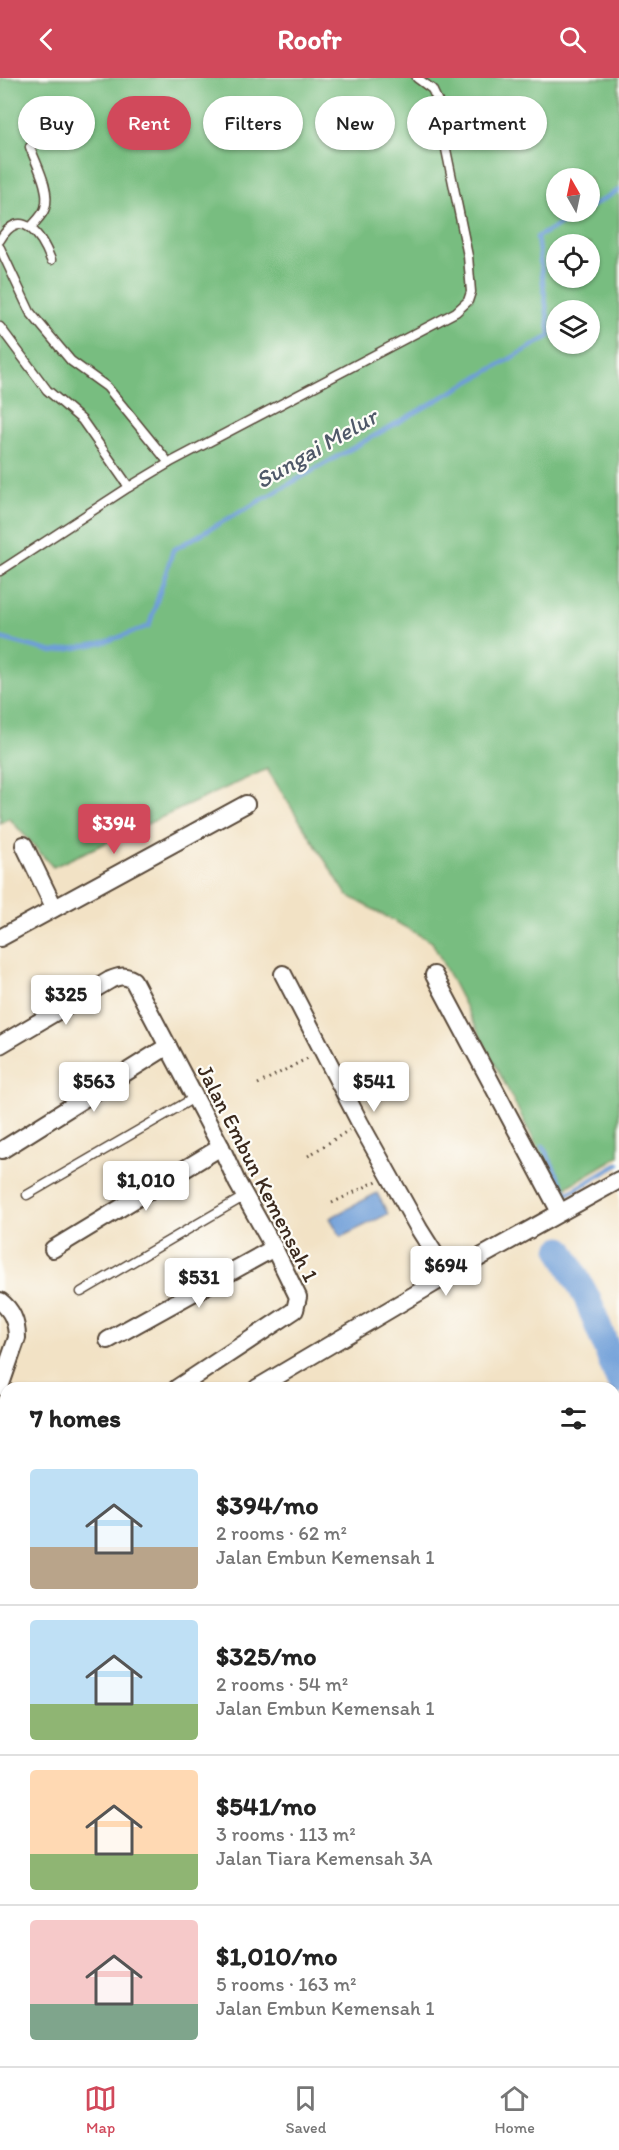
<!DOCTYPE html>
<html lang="en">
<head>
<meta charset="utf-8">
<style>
  body { margin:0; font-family:Itim,sans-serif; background:#f2f2f2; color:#222; height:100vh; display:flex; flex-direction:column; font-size:22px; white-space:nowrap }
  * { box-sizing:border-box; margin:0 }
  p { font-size:20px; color:#767676 }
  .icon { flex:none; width:33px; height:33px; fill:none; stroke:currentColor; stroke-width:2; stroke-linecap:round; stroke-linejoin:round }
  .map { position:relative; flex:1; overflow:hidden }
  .details { position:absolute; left:0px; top:1304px; width:620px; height:686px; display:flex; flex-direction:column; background:#fff; border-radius:18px 18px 0 0; box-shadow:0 2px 4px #0004 }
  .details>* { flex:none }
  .guide { position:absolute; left:18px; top:18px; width:584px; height:54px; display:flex; gap:12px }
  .needle { width:39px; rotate:351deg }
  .controls { position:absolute; left:546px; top:90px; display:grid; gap:12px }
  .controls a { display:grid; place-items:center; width:54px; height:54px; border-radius:50%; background:#fff; box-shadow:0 2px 4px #0004; font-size:30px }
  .price { position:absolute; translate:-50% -51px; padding:0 14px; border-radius:6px; background:#fff; color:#222; font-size:20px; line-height:39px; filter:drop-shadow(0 2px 3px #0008) }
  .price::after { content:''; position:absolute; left:50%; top:36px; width:18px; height:14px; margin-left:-9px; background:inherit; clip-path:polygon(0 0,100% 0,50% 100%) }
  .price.current { background:#d1495b; color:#fff }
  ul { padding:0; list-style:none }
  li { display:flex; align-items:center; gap:18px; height:150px; padding:0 30px }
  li+li { border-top:2px solid #e0e0e0 }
  li span { display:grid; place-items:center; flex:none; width:168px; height:120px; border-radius:6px; color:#555 }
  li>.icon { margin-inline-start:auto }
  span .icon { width:72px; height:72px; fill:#fffc; stroke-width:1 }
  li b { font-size:26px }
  h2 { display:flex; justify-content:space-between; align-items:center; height:72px; padding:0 30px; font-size:26px }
  .tag { padding:0 21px; border-radius:27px; background:#fff; box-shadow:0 2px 4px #0004; font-size:21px; line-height:54px }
  .tag.current { background:#d1495b; color:#fff }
  header { display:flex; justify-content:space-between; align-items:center; height:78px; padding:0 30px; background:#d1495b; color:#fff; font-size:27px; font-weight:800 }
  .dock { display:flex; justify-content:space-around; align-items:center; height:84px; border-top:2px solid #e0e0e0; background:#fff; font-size:16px; color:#767676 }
  .dock a { display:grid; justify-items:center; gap:3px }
  .dock .current { color:#d1495b }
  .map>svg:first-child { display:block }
  .forest { fill:#78bd80; stroke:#5a744f; stroke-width:1.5; fill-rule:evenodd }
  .water { fill:#6e9ed8; stroke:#54647b; stroke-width:1.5 }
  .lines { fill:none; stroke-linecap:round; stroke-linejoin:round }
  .stream { stroke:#6e9ed8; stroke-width:4.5 }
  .river { stroke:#6e9ed8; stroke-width:27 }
  .lane-casing { stroke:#564637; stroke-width:11 }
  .street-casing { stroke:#564637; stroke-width:20 }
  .path { stroke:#564637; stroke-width:3; stroke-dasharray:1.5 4.5; stroke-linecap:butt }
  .lane { stroke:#fff; stroke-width:8 }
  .street { stroke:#fff; stroke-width:16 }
  .labels { text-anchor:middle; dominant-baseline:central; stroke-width:4.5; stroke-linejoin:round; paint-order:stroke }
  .street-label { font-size:22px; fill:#3b2a1e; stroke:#fdfcf7 }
  .water-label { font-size:24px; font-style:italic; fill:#4f5868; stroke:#fdfcf7 }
</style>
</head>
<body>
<header><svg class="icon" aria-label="back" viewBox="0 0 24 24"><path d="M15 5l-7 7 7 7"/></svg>Roofr<svg class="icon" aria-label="search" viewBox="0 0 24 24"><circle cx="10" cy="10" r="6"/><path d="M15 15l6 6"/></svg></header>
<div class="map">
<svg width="619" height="1988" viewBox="0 0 619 1988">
  <rect width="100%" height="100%" fill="#fdfcf7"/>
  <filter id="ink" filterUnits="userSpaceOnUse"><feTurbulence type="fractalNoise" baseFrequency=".0167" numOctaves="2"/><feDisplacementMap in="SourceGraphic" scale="12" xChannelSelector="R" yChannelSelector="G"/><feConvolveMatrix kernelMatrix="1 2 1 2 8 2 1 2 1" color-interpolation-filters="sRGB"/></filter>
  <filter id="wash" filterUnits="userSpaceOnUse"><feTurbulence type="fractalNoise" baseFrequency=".008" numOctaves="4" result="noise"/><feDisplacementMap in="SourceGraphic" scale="24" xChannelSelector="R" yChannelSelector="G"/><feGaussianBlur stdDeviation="1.35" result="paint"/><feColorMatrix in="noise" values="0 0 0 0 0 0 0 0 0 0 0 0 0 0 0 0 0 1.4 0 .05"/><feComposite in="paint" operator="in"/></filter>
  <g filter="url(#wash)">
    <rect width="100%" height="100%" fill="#f2e2c5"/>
    <!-- forest -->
    <path class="forest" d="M0,0H619V1078L560,1113L432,864L347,817L267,691L53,789L9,740L0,745ZM556,100H590V134H556ZM556,166H590V200H556ZM556,232H590V266H556Z"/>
    <!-- water -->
    <path class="water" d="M377,1115L388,1136L341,1159L330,1140Z"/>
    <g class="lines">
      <!-- stream -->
      <g class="stream">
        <path d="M590,129L619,112"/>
        <path d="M0,560L53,574L103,565L149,548L173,472L550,258L537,159L582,134"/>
        <path d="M543,1068L567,1116L619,1086"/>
      </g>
      <!-- river -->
      <g class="river">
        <path d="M561,1172L587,1220L619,1302"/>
        <path d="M614,1651L619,1646"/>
        <path d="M394,1988L397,1983"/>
      </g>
    </g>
  </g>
  <g filter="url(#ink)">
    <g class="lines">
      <!-- lane casing -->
      <g class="lane-casing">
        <g id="lane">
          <path d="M30,69C36,86 51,112 45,130C43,137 36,143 31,149"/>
          <path d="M0,162C21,126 42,159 51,182"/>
          <path d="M0,170L30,234L71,283L107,309L169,385"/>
          <path d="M0,249L47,312L82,342L129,409"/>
          <path d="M0,493L129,409L169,385L456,234L468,223L471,214L468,178L442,52L440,28L432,11L417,0"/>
          <path d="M27,1117L194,1020"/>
          <path d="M81,1214L245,1118"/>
        </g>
      </g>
      <!-- street casing -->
      <g class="street-casing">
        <g id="street">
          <path d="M24,767L54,829"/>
          <path d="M0,860L246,726"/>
          <path d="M283,896L360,1045L419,1151L448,1197"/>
          <path d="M434,897L560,1134"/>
          <path d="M0,967L110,902C119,898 124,897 133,902L221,1069L237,1104L274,1170L298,1219L295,1232L177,1310"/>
          <path d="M2,1072L168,968"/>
          <path d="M53,1171L221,1069"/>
          <path d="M0,1223C12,1232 17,1245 17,1260L0,1309"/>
          <path d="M108,1262L274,1170"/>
          <path d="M257,1310L448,1197L619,1102"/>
          <path d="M0,1333L6,1335"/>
          <path d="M0,1458L6,1454"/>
          <path d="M0,1575L6,1571"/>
          <path d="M614,1685L619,1681"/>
          <path d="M0,1750L6,1746"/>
          <path d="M614,1893L619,1894"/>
          <path d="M0,1915L6,1912"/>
          <path d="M614,1923L619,1918"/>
          <path d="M614,1962L619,1959"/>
          <path d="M436,1983L438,1988"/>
          <path d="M592,1983L595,1988"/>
          <path d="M234,1988L238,1983"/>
          <path d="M516,1988L525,1983"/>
          <path d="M566,1988L575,1983"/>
        </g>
      </g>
      <!-- path -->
      <g class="path">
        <path d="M258,1006L310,979"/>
        <path d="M308,1078L349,1052"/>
        <path d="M332,1125L377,1103"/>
      </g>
      <!-- lane -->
      <use href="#lane" class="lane"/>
      <!-- street -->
      <use href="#street" class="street"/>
    </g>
  </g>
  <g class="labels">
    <!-- street labels -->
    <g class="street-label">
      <text transform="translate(258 1095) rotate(63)">Jalan Embun Kemensah 1</text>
    </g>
    <!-- water labels -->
    <g class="water-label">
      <text transform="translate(316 370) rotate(-30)">Sungai Melur</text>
    </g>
  </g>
</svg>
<div class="controls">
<a><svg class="needle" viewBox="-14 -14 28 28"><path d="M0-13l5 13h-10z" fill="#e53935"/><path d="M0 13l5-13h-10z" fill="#767676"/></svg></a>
<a><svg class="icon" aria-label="locate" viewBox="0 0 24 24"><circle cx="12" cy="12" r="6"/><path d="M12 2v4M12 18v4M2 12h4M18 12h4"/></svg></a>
<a><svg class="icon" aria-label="layers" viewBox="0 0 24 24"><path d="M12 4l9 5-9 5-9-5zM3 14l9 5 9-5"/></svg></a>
</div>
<b class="price current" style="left:114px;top:777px">$394</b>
<b class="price" style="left:66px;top:948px">$325</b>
<b class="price" style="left:94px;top:1035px">$563</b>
<b class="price" style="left:374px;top:1035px">$541</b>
<b class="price" style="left:146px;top:1134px">$1,010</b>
<b class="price" style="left:446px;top:1219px">$694</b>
<b class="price" style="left:199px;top:1231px">$531</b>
<div class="guide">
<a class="tag">Buy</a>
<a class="tag current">Rent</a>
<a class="tag">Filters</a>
<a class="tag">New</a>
<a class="tag">Apartment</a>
</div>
<section class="details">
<h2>7 homes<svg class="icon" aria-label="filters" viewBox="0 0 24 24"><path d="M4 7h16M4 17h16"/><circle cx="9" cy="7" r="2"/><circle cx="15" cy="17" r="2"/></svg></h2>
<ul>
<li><span style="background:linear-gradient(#bfe0f5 65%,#b9a48a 0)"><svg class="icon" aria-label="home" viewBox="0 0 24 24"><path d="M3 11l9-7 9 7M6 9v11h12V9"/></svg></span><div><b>$394/mo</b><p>2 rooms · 62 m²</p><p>Jalan Embun Kemensah 1</p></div></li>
<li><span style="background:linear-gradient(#bfe0f5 70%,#8fb573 0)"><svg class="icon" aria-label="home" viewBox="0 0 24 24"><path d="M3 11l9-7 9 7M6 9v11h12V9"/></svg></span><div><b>$325/mo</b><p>2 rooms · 54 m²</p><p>Jalan Embun Kemensah 1</p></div></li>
<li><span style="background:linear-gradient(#ffd9b3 70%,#8fb573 0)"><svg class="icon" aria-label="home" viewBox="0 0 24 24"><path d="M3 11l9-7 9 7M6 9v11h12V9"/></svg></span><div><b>$541/mo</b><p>3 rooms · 113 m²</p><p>Jalan Tiara Kemensah 3A</p></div></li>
<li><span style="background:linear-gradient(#f6c9c9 70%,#7fa58c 0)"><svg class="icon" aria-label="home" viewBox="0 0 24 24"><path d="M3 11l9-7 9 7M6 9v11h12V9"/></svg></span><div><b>$1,010/mo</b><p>5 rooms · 163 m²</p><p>Jalan Embun Kemensah 1</p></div></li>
</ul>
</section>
</div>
<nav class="dock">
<a class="current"><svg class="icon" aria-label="map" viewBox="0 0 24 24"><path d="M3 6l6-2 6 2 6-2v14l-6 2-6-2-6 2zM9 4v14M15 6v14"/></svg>Map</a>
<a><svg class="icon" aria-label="saved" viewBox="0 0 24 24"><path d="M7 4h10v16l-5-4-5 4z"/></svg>Saved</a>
<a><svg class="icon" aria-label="home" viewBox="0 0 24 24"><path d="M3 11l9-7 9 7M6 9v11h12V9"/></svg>Home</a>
</nav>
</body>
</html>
